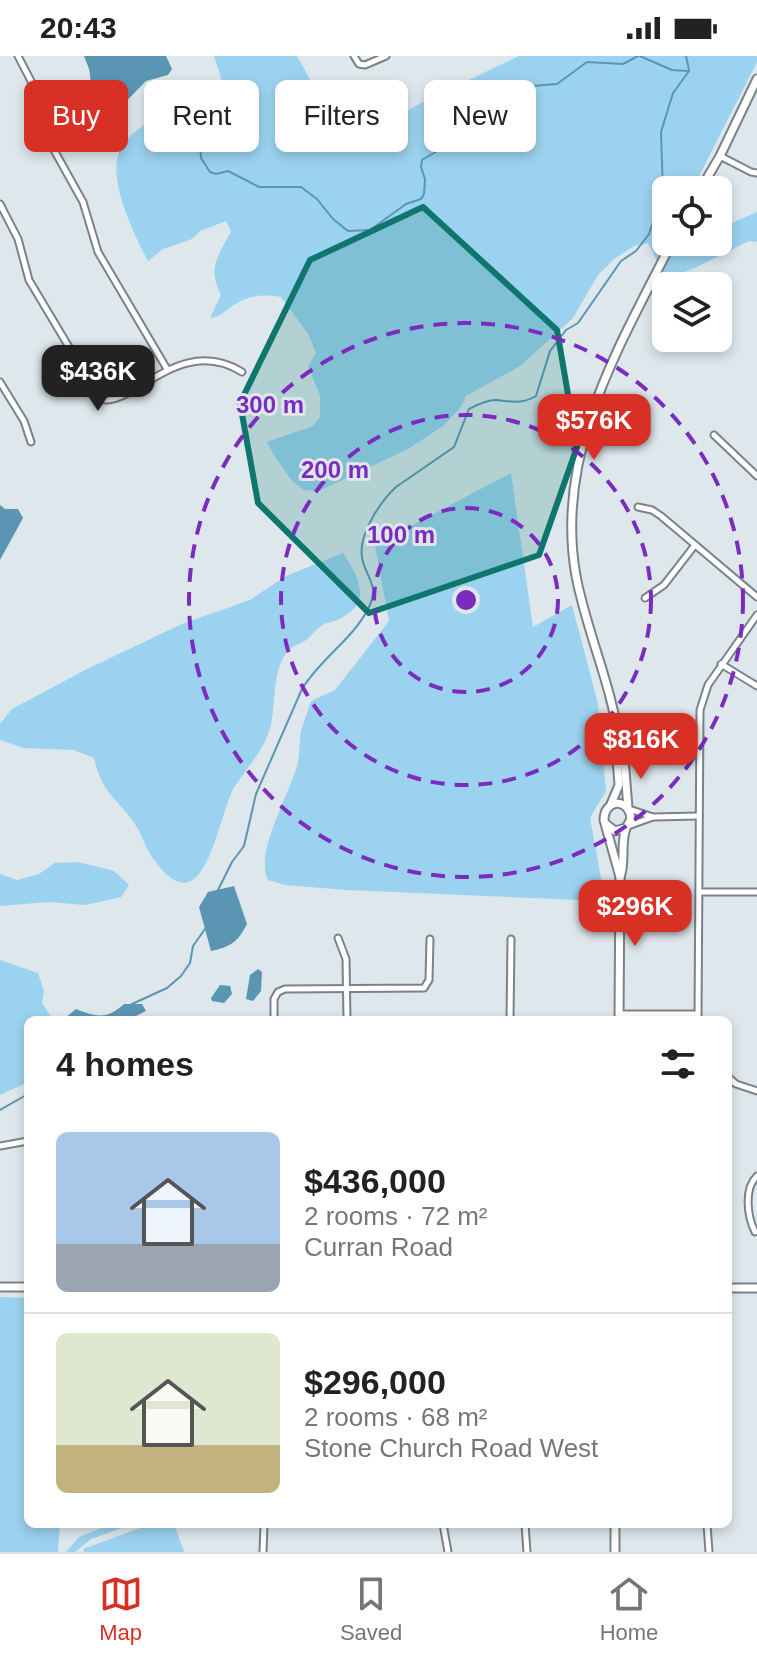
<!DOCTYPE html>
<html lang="en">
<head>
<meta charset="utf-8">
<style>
  body { margin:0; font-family:Helvetica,sans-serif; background:#f6f6f6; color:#222; height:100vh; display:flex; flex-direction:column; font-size:30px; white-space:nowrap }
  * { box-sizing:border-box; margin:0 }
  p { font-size:26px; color:#767676 }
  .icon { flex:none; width:44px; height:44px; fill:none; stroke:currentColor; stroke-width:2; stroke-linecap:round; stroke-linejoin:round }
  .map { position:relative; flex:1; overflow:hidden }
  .sheet { position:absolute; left:24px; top:960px; width:708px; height:512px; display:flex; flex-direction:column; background:#fff; border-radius:12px; box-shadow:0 4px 12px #0003 }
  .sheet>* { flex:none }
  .guide { position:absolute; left:24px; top:24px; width:710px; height:72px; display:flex; gap:16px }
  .tools { position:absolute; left:652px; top:120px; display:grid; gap:16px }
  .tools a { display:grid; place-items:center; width:80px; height:80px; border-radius:12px; background:#fff; box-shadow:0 4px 12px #0003; font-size:40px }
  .price { position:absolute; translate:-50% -68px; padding:0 18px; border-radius:16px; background:#d93025; color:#fff; font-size:26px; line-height:52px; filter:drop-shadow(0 2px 4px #0008) }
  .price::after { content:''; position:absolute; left:50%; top:48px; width:24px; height:18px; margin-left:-12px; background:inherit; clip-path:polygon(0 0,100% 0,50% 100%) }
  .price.selected { background:#222; color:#fff }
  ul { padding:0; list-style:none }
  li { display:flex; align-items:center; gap:24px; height:200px; padding:0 32px }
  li+li { border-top:2px solid #e0e0e0 }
  li span { display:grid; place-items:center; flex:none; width:224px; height:160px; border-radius:12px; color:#555 }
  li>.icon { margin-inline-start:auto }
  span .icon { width:96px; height:96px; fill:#fffc; stroke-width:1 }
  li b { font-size:34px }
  h2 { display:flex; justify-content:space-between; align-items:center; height:96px; padding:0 32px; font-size:34px }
  .tag { padding:0 28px; border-radius:12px; background:#fff; box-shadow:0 4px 12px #0003; font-size:28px; line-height:72px }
  .tag.selected { background:#d93025; color:#fff }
  .status { display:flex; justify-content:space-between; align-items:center; height:56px; padding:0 40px; background:#fff; direction:ltr }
  .status svg { height:22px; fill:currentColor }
  .tabs { display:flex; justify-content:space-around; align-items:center; height:112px; border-top:2px solid #e0e0e0; background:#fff; font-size:22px; color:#767676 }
  .tabs a { display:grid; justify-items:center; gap:4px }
  .tabs .selected { color:#d93025 }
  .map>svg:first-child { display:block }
  .green { fill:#9bd2ef }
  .water { fill:#5a96b4 }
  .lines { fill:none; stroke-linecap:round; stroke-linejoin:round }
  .stream { stroke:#5a96b4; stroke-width:2 }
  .minor-casing { stroke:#7a8388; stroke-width:9 }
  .secondary-casing { stroke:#7a8388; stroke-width:11 }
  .minor { stroke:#fff; stroke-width:5 }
  .secondary { stroke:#fff; stroke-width:7 }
  .marked { fill:#0f766e; fill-opacity:0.2; stroke:#0f766e; stroke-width:6; stroke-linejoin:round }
  .ring { fill:none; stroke:#7b2cbf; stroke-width:4; stroke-dasharray:14 10 }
  .centre { fill:#7b2cbf; stroke:#dde7ec; stroke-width:4 }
  .ring-label { font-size:24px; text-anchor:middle; font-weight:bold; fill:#7b2cbf; stroke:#dde7ec; stroke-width:6; stroke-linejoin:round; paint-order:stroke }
</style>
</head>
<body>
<div class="status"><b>20:43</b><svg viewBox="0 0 49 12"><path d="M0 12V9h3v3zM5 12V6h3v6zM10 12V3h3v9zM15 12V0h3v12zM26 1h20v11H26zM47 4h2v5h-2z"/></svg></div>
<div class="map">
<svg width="757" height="1496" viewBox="0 0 757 1496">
  <rect width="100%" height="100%" fill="#dde7ec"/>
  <!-- green -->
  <g class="green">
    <path d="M214,0H297L346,88L419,48L519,0H757V6L692,134H666L667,186L661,197L688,186H718V173L757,156V186L749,185L697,211L666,223L648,187L634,190L614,203L598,219L573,262L520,310L466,340L461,351L443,370L408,393L319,435L304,434L292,425L273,398L267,386L313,370L320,361V340L308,310L316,297L308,278L281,241C262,238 248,239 232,250C224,256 220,261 210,262L221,239C207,210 218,202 231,175L226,165L200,175L192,183L163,193L148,205C135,180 106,122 120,94C129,76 151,64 167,55C186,45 206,41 223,28Z"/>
    <path d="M511,417L533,571L572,549L598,648L606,735L590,762L603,833L590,838L583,834L580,844L347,834L285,829L268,824C254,795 291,737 298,706C300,696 299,685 301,675C304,665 308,655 311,645L335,634L389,565L375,489Z"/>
    <path d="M343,497C358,519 373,547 341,562C336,565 329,566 324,568C317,572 312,579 306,584C299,589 290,590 286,597C272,618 276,645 271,668C266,692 248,710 235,730C217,759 206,874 155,805C147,796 144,783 138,773C120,743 103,741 94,702L74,694L23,692L0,684V668L12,653L87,613L182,568L250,544L286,520Z"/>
    <path d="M78,806L114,815L129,829L121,841L85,849L49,846L0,850V818L17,824L39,818L55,807Z"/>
    <path d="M0,904L38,917L44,935L42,947L53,964H28V1026L0,1039Z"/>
    <path d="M0,1241L28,1242V1468H60L58,1496H0Z"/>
    <path d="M111,1468H133L91,1483L75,1496H66L79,1481Z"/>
    <path d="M151,1468H174L184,1496H84L83,1493Z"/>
  </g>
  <!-- water -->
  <g class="water">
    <path d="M84,0H166L172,13L168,19L146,25L106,66C92,52 92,36 90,19C90,13 86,6 84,0Z"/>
    <path d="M0,449L5,453H18L23,462L0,504Z"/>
    <path d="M234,830L247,868C238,886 230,891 211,895L199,851L208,836Z"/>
    <path d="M258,913L262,916L261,935L253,945L246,943L250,919Z"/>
    <path d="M220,929L230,930L232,938L224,947L212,945L211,942Z"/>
    <path d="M124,948H142L146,955L128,964L64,963L76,953C97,961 106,964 124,948Z"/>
  </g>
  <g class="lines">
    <!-- stream -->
    <g class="stream">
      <path d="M640,0L672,14L687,15"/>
      <path d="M686,0L689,14"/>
      <path d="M201,32L210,46L208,66L200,84L201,102L210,116L216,118L228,115L259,131H301L317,143L333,163L348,175L370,174L406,148L421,143L424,138L425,123L421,111L422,104L444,91L452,76L460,70C496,75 503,60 519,31L557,28L587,6L623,8L638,0"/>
      <path d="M218,834L232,806L244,790L256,738L302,633C320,603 352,584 368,553C381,528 365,522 362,501C358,479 380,446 396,431L454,391L469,353C477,349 486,344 495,344C511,345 521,349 536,340L550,295L566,274L578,267L621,205L636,195L649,178L663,136L661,76L673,37L689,15"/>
      <path d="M132,948L167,932L181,920L190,907L193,890L205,873"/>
      <path d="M0,1054L28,1038"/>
    </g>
    <!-- minor casing -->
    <g class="minor-casing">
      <g id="minor">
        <path d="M18,0L31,25L40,69L83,146L98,196L167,313"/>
        <path d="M354,0L359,8L365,9L386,0"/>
        <path d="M720,100L751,116L757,117"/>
        <path d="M0,148L18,183L29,224L100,343C132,353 179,277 242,316"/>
        <path d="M0,326L24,365L31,386"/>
        <path d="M714,379L757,420"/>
        <path d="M638,451L652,454L661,460L757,541"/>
        <path d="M645,542L664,529L695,489"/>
        <path d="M721,608L757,630"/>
        <path d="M629,753L653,761"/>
        <path d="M628,770L653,761L698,760"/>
        <path d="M699,836H757"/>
        <path d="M338,882L346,903L347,964"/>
        <path d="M619,958H697"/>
        <path d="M274,964V943L278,936L285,933L424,932L429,924L430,883"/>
        <path d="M510,964L511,883"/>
        <path d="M698,964L700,654L708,629L757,559"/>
        <path d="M728,1021L736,1028L757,1035"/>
        <path d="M0,1090L28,1085"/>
        <path d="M755,1176C747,1160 744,1132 757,1120"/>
        <path d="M443,1468L448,1496"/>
        <path d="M525,1468L527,1496"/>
        <path d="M707,1468L709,1496"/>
        <path d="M263,1496L264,1468"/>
      </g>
    </g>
    <!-- secondary casing -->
    <g class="secondary-casing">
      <g id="secondary">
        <path d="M700,134L720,100L757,23"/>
        <path d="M611,748L619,729L616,689L619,685"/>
        <path d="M628,752L623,689L619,685C611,627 587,577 576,520C554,397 619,291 672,186"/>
        <path d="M606,768L615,775L626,772L631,763C629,741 604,743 604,764L620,821"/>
        <path d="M619,964L620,821C626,805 620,789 626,772"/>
        <path d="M0,1231H28"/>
        <path d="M728,1232H757"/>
        <path d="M615,1496V1468"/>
      </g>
    </g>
    <!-- minor -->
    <use href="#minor" class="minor"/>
    <!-- secondary -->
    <use href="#secondary" class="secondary"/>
  </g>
  <!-- marked area -->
  <path class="marked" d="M423,151L557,274L577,391L539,499L369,557L258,447L240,347L310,204Z"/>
  <!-- distance rings -->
  <g class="ring">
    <circle cx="466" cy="544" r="92"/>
    <circle cx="466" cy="544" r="185"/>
    <circle cx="466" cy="544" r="277"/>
  </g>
  <circle cx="466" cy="544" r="12" class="centre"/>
  <g class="ring-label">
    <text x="270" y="357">300 m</text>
    <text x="335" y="422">200 m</text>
    <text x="401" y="487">100 m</text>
  </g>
</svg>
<div class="tools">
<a><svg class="icon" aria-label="locate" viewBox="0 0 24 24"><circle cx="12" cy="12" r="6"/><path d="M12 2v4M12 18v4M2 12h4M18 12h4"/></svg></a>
<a><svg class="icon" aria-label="layers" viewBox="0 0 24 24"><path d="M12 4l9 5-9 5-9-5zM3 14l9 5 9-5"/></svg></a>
</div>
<b class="price selected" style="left:98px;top:357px">$436K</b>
<b class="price" style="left:594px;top:406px">$576K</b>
<b class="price" style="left:641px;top:725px">$816K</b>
<b class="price" style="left:635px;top:892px">$296K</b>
<div class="guide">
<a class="tag selected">Buy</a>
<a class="tag">Rent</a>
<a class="tag">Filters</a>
<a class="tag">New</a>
</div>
<section class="sheet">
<h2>4 homes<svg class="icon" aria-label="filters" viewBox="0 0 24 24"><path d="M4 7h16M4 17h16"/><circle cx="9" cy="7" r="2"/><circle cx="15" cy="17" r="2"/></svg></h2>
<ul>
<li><span style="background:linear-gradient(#a9c7e8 70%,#9aa5b1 0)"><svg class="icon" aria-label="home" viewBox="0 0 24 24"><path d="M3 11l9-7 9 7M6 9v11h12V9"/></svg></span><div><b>$436,000</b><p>2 rooms · 72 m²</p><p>Curran Road</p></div></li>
<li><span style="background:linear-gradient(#dfe7d0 70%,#c2b280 0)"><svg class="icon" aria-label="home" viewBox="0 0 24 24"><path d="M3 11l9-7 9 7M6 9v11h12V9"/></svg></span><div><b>$296,000</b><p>2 rooms · 68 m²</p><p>Stone Church Road West</p></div></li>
</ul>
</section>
</div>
<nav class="tabs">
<a class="selected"><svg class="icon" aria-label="map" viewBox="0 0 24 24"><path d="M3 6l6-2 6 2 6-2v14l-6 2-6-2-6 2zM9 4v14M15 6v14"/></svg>Map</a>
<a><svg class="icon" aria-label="saved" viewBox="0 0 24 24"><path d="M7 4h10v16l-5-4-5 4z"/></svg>Saved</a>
<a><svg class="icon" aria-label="home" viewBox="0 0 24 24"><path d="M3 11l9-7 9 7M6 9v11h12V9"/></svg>Home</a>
</nav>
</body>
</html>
